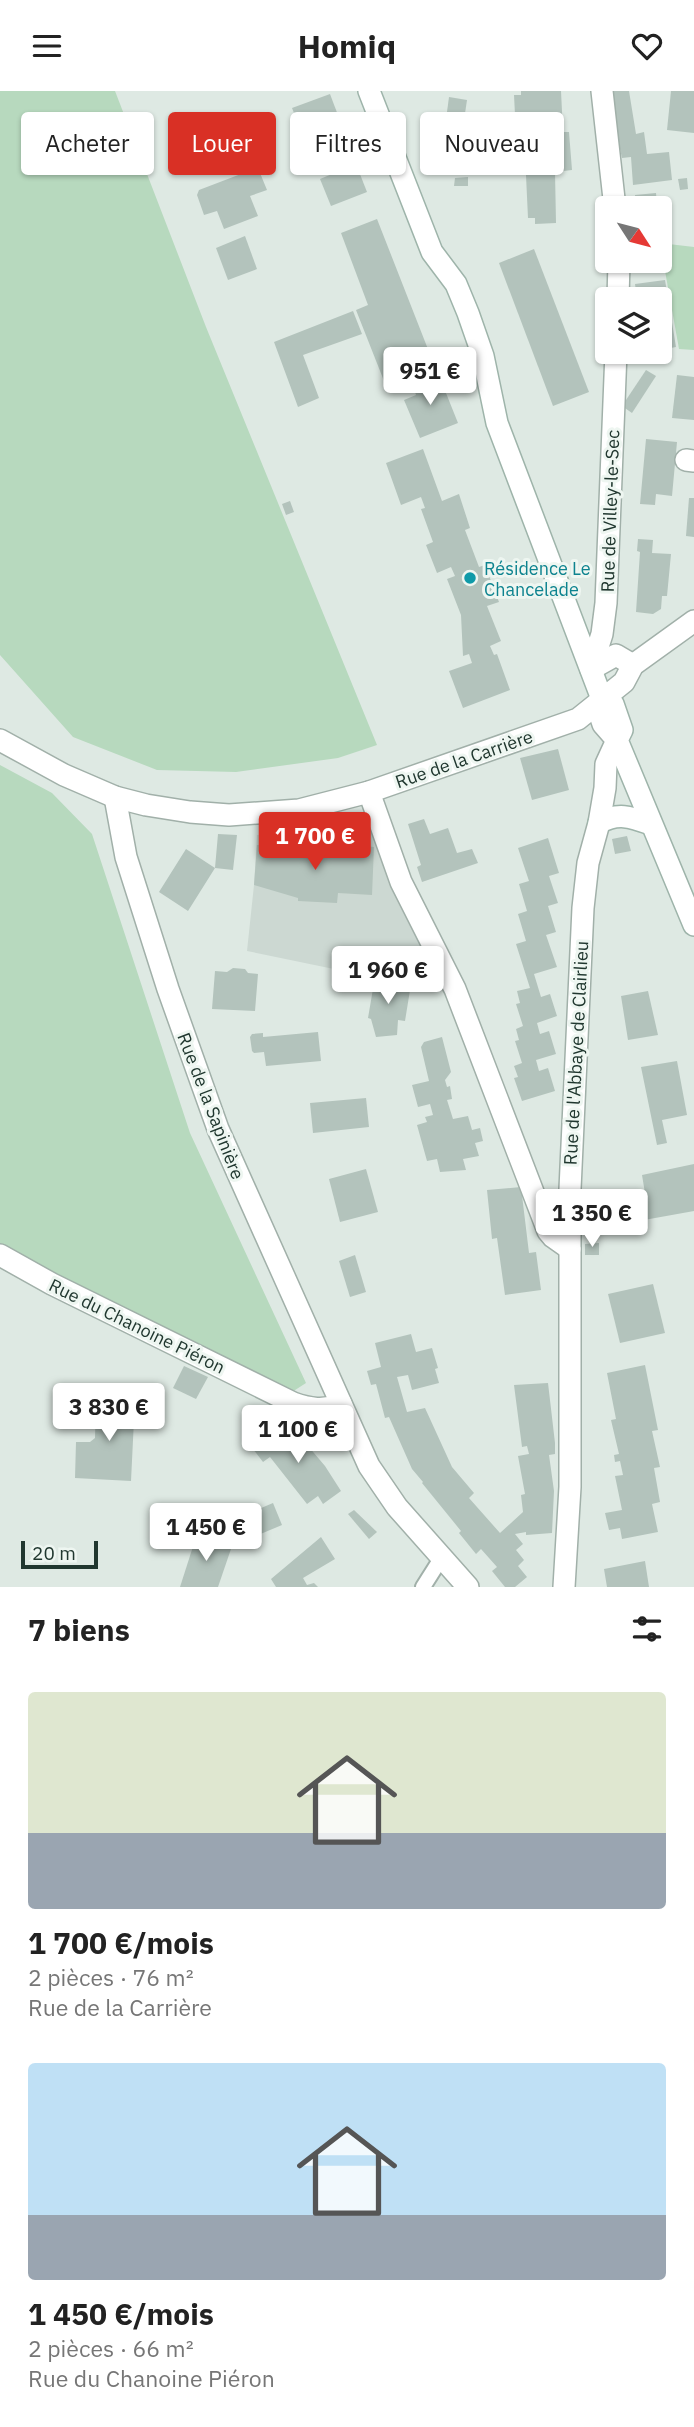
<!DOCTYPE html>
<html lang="fr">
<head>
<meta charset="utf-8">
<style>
  body { margin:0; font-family:"IBM Plex Sans",sans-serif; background:#f6f6f6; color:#222; height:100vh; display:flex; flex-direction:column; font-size:26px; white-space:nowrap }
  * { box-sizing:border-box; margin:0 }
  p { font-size:23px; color:#767676 }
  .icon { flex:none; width:38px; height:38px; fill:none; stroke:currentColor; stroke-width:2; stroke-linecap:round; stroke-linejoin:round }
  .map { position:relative; height:1496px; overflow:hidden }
  .drawer { display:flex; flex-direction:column; background:#fff; flex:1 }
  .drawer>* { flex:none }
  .banner { position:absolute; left:21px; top:21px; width:653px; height:63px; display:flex; gap:14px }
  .needle { width:46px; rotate:126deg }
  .tools { position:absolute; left:595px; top:105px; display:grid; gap:14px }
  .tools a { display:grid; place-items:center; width:77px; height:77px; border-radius:7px; background:#fff; box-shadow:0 2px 5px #0004; font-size:35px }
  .scale { position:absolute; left:21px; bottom:18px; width:77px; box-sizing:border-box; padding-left:7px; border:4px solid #20372f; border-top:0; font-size:19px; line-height:24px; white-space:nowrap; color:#20372f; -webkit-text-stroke:5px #eef6f1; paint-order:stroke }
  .price { position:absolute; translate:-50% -60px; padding:0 16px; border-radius:7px; background:#fff; color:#222; font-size:23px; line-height:46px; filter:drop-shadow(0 2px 4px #0008) }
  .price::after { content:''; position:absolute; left:50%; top:42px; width:21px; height:16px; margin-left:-10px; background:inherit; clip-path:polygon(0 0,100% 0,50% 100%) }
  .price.current { background:#d93025; color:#fff }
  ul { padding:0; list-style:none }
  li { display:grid; align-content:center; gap:14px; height:371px; padding:0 28px }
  li span { display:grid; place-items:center; height:217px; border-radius:7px; color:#555 }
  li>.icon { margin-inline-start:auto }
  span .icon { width:126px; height:126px; fill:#fffc; stroke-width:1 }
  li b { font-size:30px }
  h2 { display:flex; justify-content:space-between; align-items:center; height:84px; padding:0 28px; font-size:30px }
  .chip { padding:0 24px; border-radius:7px; background:#fff; box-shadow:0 2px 5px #0004; font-size:24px; line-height:63px }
  .chip.current { background:#d93025; color:#fff }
  header { display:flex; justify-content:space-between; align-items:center; height:91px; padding:0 28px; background:#fff; font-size:32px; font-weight:800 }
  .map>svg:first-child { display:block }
  .built { fill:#ccd8d2 }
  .green { fill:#b7d9be }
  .building { fill:#b3c3bc }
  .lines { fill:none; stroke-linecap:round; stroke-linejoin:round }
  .lane-casing { stroke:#a1b0a9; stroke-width:18 }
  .street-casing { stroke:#a1b0a9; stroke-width:24 }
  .secondary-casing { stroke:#9eb4aa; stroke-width:24 }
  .lane { stroke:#fff; stroke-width:14 }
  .street { stroke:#fff; stroke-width:21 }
  .secondary { stroke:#fff; stroke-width:21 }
  .culture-dot { fill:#0f9aa8; stroke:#eef6f1; stroke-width:2.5 }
  .labels { text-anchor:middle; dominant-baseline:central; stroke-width:6; stroke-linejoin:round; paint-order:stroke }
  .street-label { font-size:18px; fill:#20372f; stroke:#eef6f1 }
  .culture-label { font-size:18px; fill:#0d838f; stroke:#eef6f1; text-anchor:start }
</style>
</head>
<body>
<header><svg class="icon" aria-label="menu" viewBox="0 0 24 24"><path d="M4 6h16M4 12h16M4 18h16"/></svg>Homiq<svg class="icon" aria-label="heart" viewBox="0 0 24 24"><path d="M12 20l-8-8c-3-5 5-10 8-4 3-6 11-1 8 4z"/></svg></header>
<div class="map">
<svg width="694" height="1496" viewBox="0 0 694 1496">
  <rect width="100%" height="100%" fill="#dee9e3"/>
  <!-- built -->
  <path class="built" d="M362,726L369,729L394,801L450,902L247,860L254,794L257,744L309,739Z"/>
  <!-- green -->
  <g class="green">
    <path d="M0,0H115L206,236L377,654L338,667L236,681L157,679L73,646L0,564Z"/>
    <path d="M660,152L694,156V259L679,258Z"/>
    <path d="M0,674L52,702L92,743L190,1042L306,1292L292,1301L39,1177L0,1152Z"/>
  </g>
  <!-- building -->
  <g class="building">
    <path d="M521,0H561L563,41H569L572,79L555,81L556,132L535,133V127H528L525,63H517L514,4H521Z"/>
    <path d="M612,0H629L636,43L644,41L647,63L669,61L672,89L633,94L631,66L622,67L620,58Z"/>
    <path d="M671,0H694V42L667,39Z"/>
    <path d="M330,3L350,56L313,70L292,17Z"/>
    <path d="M449,6L467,9L457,76L440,73Z"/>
    <path d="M356,73L367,101L331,115L320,88Z"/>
    <path d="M254,78L256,84L260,82L267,99L250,105L258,125L224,138L217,120L204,124L197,104L199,99Z"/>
    <path d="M468,86V95H454L455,87Z"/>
    <path d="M687,87L688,98L680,99L678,88Z"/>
    <path d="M656,102L657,114L636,117L635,104Z"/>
    <path d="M377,128L433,271L384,290L356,219L368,214L341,142Z"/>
    <path d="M245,145L257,178L228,189L216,157Z"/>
    <path d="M534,158L589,301L553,315L499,172Z"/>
    <path d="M665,189L676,256L660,259V208H637L635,193Z"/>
    <path d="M353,220L362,243L303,264L319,307L298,316L274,251Z"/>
    <path d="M646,279L656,285L632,322L622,315Z"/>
    <path d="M438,282L458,332L420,347L404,309L416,304L412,292Z"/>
    <path d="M677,284L694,286V329L672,327Z"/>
    <path d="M646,348L677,351L672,405L656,403L655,414L640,413Z"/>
    <path d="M423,358L442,410L459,403L470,437L465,439L479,476L485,474L499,511L487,515L501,550L490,555L494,564L497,563L510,599L463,617L449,580L472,572L469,563L463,565L461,524L447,488L455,485L451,476L437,482L426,454L433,451L421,418L425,417L421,406L401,414L386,372Z"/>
    <path d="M689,407H694V446L686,445Z"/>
    <path d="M290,410L294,421L286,424L282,413Z"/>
    <path d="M638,448L653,449L652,462L671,463L667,505H662L661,518L653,523L636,521L640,461L637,460Z"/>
    <path d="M558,658L569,699L532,709L520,667Z"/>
    <path d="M424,728L430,743L448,737L457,762L472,758L478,772L422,791L417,776L421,774L408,733Z"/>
    <path d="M218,743L237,744L233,779L215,777L188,820L159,801L186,758L215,777Z"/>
    <path d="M627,745L631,760L615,763L612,748Z"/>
    <path d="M548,747L559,782L549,785L558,812L548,815L556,841L546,844L557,876L534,883L541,906L550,903L557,925L537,932L540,943L549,940L556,963L536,969L539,980L548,977L555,1000L522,1010L514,987L518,986L514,975L522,972L515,950L519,949L516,938L523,935L516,913L520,912L517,900L530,897L516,853L526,850L518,823L527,820L519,793L529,790L518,757Z"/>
    <path d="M305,751L304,764L339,765V753L374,756L372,804L338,802L337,812L298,810V807L254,794L257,754Z"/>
    <path d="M233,877L245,878L248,882L258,883L255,920L212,918L215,880L227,881Z"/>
    <path d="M375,886L411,893L405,930L398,929L397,944L376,946L371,928L368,927Z"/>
    <path d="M648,900L658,944L628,949L621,905Z"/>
    <path d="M318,941L321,970L266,975L264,961L254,962L252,960L250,946L252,943L263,942V946Z"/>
    <path d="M442,946L451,981L445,989L447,996L450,995L452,1008L447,1009L453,1028L468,1025L472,1039L480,1037L483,1050L475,1052L479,1065L463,1068L466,1079L440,1081L437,1068L427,1070L417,1034L427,1031L425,1026L433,1024L430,1013L418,1016L412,994L429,990L421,956L424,951Z"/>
    <path d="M677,970L687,1024L662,1029L667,1052L657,1054L641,976Z"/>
    <path d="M366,1007L369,1036L313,1042L310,1012Z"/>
    <path d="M694,1073V1120L644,1129L639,1103L645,1102L642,1084Z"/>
    <path d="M366,1078L378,1121L340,1131L329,1088Z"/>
    <path d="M521,1096L529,1162L536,1161L541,1199L505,1204L497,1147L492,1148L487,1099Z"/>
    <path d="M599,1152V1164H585V1153Z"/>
    <path d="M355,1164L366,1201L350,1206L339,1170Z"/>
    <path d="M653,1193L665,1242L620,1252L608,1203Z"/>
    <path d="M411,1243L416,1261L432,1257L438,1277L435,1278L439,1292L412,1299L408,1284L397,1286L407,1321L425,1317L452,1376L474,1402L469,1407L500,1442L523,1421L521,1404L525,1403L518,1365L529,1363L527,1355L522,1356L514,1294L548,1292L555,1352V1363L549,1364L554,1400L552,1442L526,1444V1441L515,1443L523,1453L516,1459L524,1469L518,1475L527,1486L515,1496H505L492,1480L497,1476L481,1458L476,1463L459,1442L461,1440L422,1392L423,1391L412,1378L389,1326L385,1327L376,1293L371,1294L367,1280L381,1276L375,1252Z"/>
    <path d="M645,1274L658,1339L652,1340L660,1376L654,1377L660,1411L652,1413L658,1441L622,1448L620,1437L609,1439L605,1422L622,1419L615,1385L623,1384L620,1370L615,1371L614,1364L619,1363L611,1329L616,1328L607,1282Z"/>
    <path d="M184,1275L208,1286L196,1308L173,1297Z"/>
    <path d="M96,1306L135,1308L131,1390L75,1387L76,1351H90L95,1347Z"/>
    <path d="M282,1333L297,1342L325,1375L341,1400L323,1413L318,1405L307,1413L270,1366L263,1371L253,1358Z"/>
    <path d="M273,1412L282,1434L251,1447L242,1425Z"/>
    <path d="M354,1419L377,1441L369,1448L348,1423Z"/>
    <path d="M197,1443L232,1455L218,1496H180Z"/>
    <path d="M321,1446L335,1468L303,1487L307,1494L314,1492L318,1496H276L271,1488Z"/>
    <path d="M645,1470L649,1496H607L604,1478Z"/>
  </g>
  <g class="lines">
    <!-- lane casing -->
    <g class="lane-casing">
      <path id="lane" d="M423,1496L442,1466"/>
    </g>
    <!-- street casing -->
    <g class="street-casing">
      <g id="street">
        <path d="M602,0L615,117"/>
        <path d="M618,208L619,170"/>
        <path d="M686,369L694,370"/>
        <path d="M591,578L602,543L606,512L616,261"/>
        <path d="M591,578L616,564L633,574"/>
        <path d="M0,649L64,684L115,706L146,714L190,721L229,724L299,719L369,701L578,628L624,591L633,574L694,530"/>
        <path d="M369,701L401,791L455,898L548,1140L553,1146L570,1158"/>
        <path d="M115,706L126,766L168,898L218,1038L369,1375L397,1416L468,1496"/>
        <path d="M0,1164L52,1193L293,1312C310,1318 324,1320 341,1313"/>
        <path d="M564,1496L570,1396V1098L583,817L588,772L599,732L605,697L606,673L617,649L603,633L598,618L602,608"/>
      </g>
    </g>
    <!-- secondary casing -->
    <g class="secondary-casing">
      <g id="secondary">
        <path d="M369,0L432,161L456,193L468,222L483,265L497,332L602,608L613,613L622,639L617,649L694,834"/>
        <path d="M599,732C618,721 631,726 651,733"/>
      </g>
    </g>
    <!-- lane -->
    <use href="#lane" class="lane"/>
    <!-- street -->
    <use href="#street" class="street"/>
    <!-- secondary -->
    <use href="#secondary" class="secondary"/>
  </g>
  <!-- markers -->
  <circle class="culture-dot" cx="470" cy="487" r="7"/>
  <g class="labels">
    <!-- street labels -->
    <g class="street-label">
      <text transform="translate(610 420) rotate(-88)">Rue de Villey-le-Sec</text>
      <text transform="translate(464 668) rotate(-19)">Rue de la Carrière</text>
      <text transform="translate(576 962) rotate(-87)">Rue de l'Abbaye de Clairlieu</text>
      <text transform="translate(211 1015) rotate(69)">Rue de la Sapinière</text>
      <text transform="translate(137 1235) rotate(26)">Rue du Chanoine Piéron</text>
    </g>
    <!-- culture labels -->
    <g class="culture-label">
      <text x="484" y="477">Résidence Le<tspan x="484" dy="21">Chancelade</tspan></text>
    </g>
  </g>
</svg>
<div class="tools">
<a><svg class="needle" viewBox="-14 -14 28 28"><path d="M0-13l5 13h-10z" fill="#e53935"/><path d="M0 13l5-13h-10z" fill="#767676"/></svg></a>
<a><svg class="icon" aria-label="layers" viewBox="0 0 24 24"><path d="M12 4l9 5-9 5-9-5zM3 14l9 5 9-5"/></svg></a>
</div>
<div class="scale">20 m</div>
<b class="price" style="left:430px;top:316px">951 €</b>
<b class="price current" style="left:315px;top:781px">1 700 €</b>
<b class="price" style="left:388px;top:915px">1 960 €</b>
<b class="price" style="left:592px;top:1158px">1 350 €</b>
<b class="price" style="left:109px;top:1352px">3 830 €</b>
<b class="price" style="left:298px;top:1374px">1 100 €</b>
<b class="price" style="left:206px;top:1472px">1 450 €</b>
<div class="banner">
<a class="chip">Acheter</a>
<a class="chip current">Louer</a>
<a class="chip">Filtres</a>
<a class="chip">Nouveau</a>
</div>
</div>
<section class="drawer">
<h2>7 biens<svg class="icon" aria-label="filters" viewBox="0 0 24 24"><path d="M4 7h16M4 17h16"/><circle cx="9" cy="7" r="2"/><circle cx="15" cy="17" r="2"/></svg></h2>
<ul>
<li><span style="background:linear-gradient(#dfe7d0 65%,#9aa5b1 0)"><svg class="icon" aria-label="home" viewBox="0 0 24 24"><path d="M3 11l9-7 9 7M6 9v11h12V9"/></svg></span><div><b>1 700 €/mois</b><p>2 pièces · 76 m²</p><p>Rue de la Carrière</p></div></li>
<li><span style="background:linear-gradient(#bfe0f5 70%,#9aa5b1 0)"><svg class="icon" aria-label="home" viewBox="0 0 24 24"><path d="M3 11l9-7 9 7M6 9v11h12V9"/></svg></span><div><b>1 450 €/mois</b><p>2 pièces · 66 m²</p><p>Rue du Chanoine Piéron</p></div></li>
</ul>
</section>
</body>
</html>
